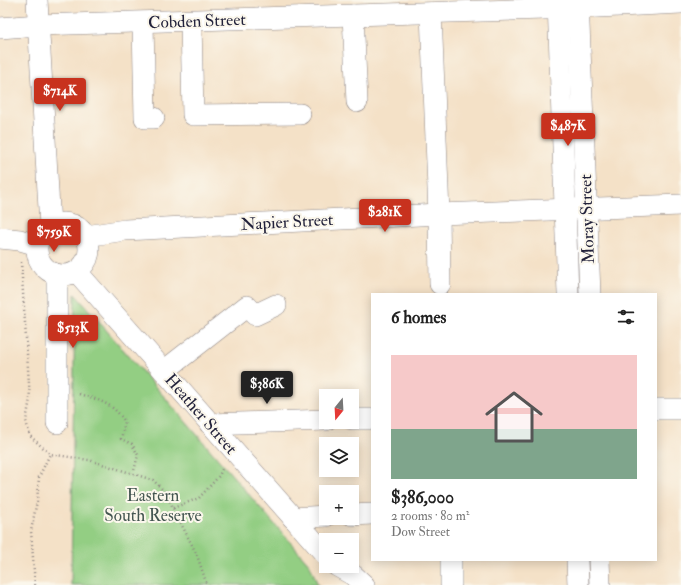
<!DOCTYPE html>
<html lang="en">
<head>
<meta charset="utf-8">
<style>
  body { margin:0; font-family:"IM FELL Double Pica",serif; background:#f6f6f6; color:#222; height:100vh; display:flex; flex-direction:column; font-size:15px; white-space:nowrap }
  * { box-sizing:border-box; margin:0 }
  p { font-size:13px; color:#767676 }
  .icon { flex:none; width:22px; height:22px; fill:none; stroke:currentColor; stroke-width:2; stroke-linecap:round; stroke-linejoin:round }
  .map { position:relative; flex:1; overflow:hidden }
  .drawer { position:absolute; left:371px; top:293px; width:286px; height:268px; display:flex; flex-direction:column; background:#fff; border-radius:0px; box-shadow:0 2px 10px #0003 }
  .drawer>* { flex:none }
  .needle { width:26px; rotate:198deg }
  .controls { position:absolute; left:319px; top:389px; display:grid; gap:8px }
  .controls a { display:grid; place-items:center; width:40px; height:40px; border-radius:0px; background:#fff; box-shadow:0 2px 10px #0003; font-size:20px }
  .price { position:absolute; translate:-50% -34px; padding:0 9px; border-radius:4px; background:#c8321e; color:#fff; font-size:13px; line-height:26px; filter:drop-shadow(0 1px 2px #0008) }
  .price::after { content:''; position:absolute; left:50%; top:24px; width:12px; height:9px; margin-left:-6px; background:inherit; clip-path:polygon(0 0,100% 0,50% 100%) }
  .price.current { background:#222; color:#fff }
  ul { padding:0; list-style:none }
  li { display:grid; align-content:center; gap:8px; height:212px; padding:0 20px }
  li+li { border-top:1px solid #e0e0e0 }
  li span { display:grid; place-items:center; height:124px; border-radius:0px; color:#555 }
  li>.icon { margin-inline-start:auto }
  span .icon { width:72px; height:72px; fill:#fffc; stroke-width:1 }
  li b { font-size:17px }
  h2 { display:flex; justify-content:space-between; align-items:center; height:48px; padding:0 20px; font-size:17px }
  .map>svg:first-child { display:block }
  .green { fill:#93ce83; stroke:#5a785f }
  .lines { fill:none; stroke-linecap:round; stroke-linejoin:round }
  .minor-casing { stroke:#8b8281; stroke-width:22 }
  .path { stroke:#8b8281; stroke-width:2.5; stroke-dasharray:1 3; stroke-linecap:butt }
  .minor { stroke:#fff; stroke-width:21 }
  .labels { text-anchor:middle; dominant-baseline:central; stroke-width:4; stroke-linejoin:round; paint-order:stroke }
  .street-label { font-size:17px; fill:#22223b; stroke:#fbf7ec }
  .park-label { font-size:17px; fill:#445651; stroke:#fbf7ec }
</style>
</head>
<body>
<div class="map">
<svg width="681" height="585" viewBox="0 0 681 585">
  <rect width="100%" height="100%" fill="#fbf7ec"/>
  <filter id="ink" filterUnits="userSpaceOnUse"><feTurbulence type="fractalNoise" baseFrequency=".025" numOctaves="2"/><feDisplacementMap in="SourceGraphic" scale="8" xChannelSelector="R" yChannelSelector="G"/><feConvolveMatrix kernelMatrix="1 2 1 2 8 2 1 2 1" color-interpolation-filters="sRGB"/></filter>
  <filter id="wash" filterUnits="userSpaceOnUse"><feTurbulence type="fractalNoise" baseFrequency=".012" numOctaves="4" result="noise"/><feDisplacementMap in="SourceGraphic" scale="16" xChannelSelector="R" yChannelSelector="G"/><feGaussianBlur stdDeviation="0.9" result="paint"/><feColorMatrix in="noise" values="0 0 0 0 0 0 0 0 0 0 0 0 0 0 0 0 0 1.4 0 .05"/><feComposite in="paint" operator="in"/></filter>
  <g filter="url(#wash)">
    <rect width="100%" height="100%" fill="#f4e1c7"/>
    <!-- green -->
    <path class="green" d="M75,294L310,565L318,585H71Z"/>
  </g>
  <g filter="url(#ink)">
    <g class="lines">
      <!-- minor casing -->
      <g class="minor-casing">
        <g id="minor">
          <path d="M37,0L50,226"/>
          <path d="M558,0L568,294"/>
          <path d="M578,0L590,294"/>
          <path d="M431,13L439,214L440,284"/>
          <path d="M353,15L357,102"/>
          <path d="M191,21L193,115L300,114"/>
          <path d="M143,23L145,118H154"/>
          <path d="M0,28L38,25L578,8L681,3"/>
          <circle cx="63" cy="249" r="26"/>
          <path d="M86,236L125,230L439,214L681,205"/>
          <path d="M0,238L20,240L37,245"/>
          <path d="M77,272L326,555"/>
          <path d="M57,275V423"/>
          <path d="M164,371L247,306L255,315L276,305"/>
          <path d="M656,409H681"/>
          <path d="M352,419H372"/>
          <path d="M210,424L326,420"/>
          <path d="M352,515L372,514"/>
          <path d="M293,518L326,516"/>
          <path d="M451,560V585"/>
          <path d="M577,560L578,585"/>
          <path d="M599,560L600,585"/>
          <path d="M337,566L353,575L364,585"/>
        </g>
      </g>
      <!-- path -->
      <g class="path">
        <path d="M21,262L30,399L26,421L30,436L50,454L89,460L153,480L165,492L197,555L207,585"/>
        <path d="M79,394C99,400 113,403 125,422L121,439L132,444L138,455L133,475"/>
        <path d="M173,508L199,498L219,476L222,469"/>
        <path d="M35,585L31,531L37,501L39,477L50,454"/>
      </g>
      <!-- minor -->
      <use href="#minor" class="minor"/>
    </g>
  </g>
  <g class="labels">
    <!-- street labels -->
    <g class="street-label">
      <text transform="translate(197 21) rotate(-2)">Cobden Street</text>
      <text transform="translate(587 219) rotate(-92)">Moray Street</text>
      <text transform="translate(287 222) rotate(-3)">Napier Street</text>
      <text transform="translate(201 414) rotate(49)">Heather Street</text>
    </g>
    <!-- park labels -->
    <g class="park-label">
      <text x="153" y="495">Eastern<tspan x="153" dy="20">South Reserve</tspan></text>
    </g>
  </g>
</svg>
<div class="controls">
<a><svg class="needle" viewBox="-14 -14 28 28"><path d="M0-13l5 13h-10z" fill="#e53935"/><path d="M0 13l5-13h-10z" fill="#767676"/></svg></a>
<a><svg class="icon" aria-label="layers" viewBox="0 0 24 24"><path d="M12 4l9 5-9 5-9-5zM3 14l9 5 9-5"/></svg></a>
<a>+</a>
<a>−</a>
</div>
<b class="price" style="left:60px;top:112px">$714K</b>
<b class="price" style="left:568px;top:147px">$487K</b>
<b class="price" style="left:385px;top:233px">$281K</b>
<b class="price" style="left:54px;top:253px">$759K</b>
<b class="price" style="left:73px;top:349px">$513K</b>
<b class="price current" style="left:267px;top:405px">$386K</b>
<section class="drawer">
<h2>6 homes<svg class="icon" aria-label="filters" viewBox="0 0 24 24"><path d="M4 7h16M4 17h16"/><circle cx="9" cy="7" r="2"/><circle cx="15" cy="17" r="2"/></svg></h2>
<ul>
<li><span style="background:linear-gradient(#f6c9c9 60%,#7fa58c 0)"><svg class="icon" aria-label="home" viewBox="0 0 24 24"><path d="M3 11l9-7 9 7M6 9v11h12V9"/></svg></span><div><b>$386,000</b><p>2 rooms · 80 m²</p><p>Dow Street</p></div></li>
</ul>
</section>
</div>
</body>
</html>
